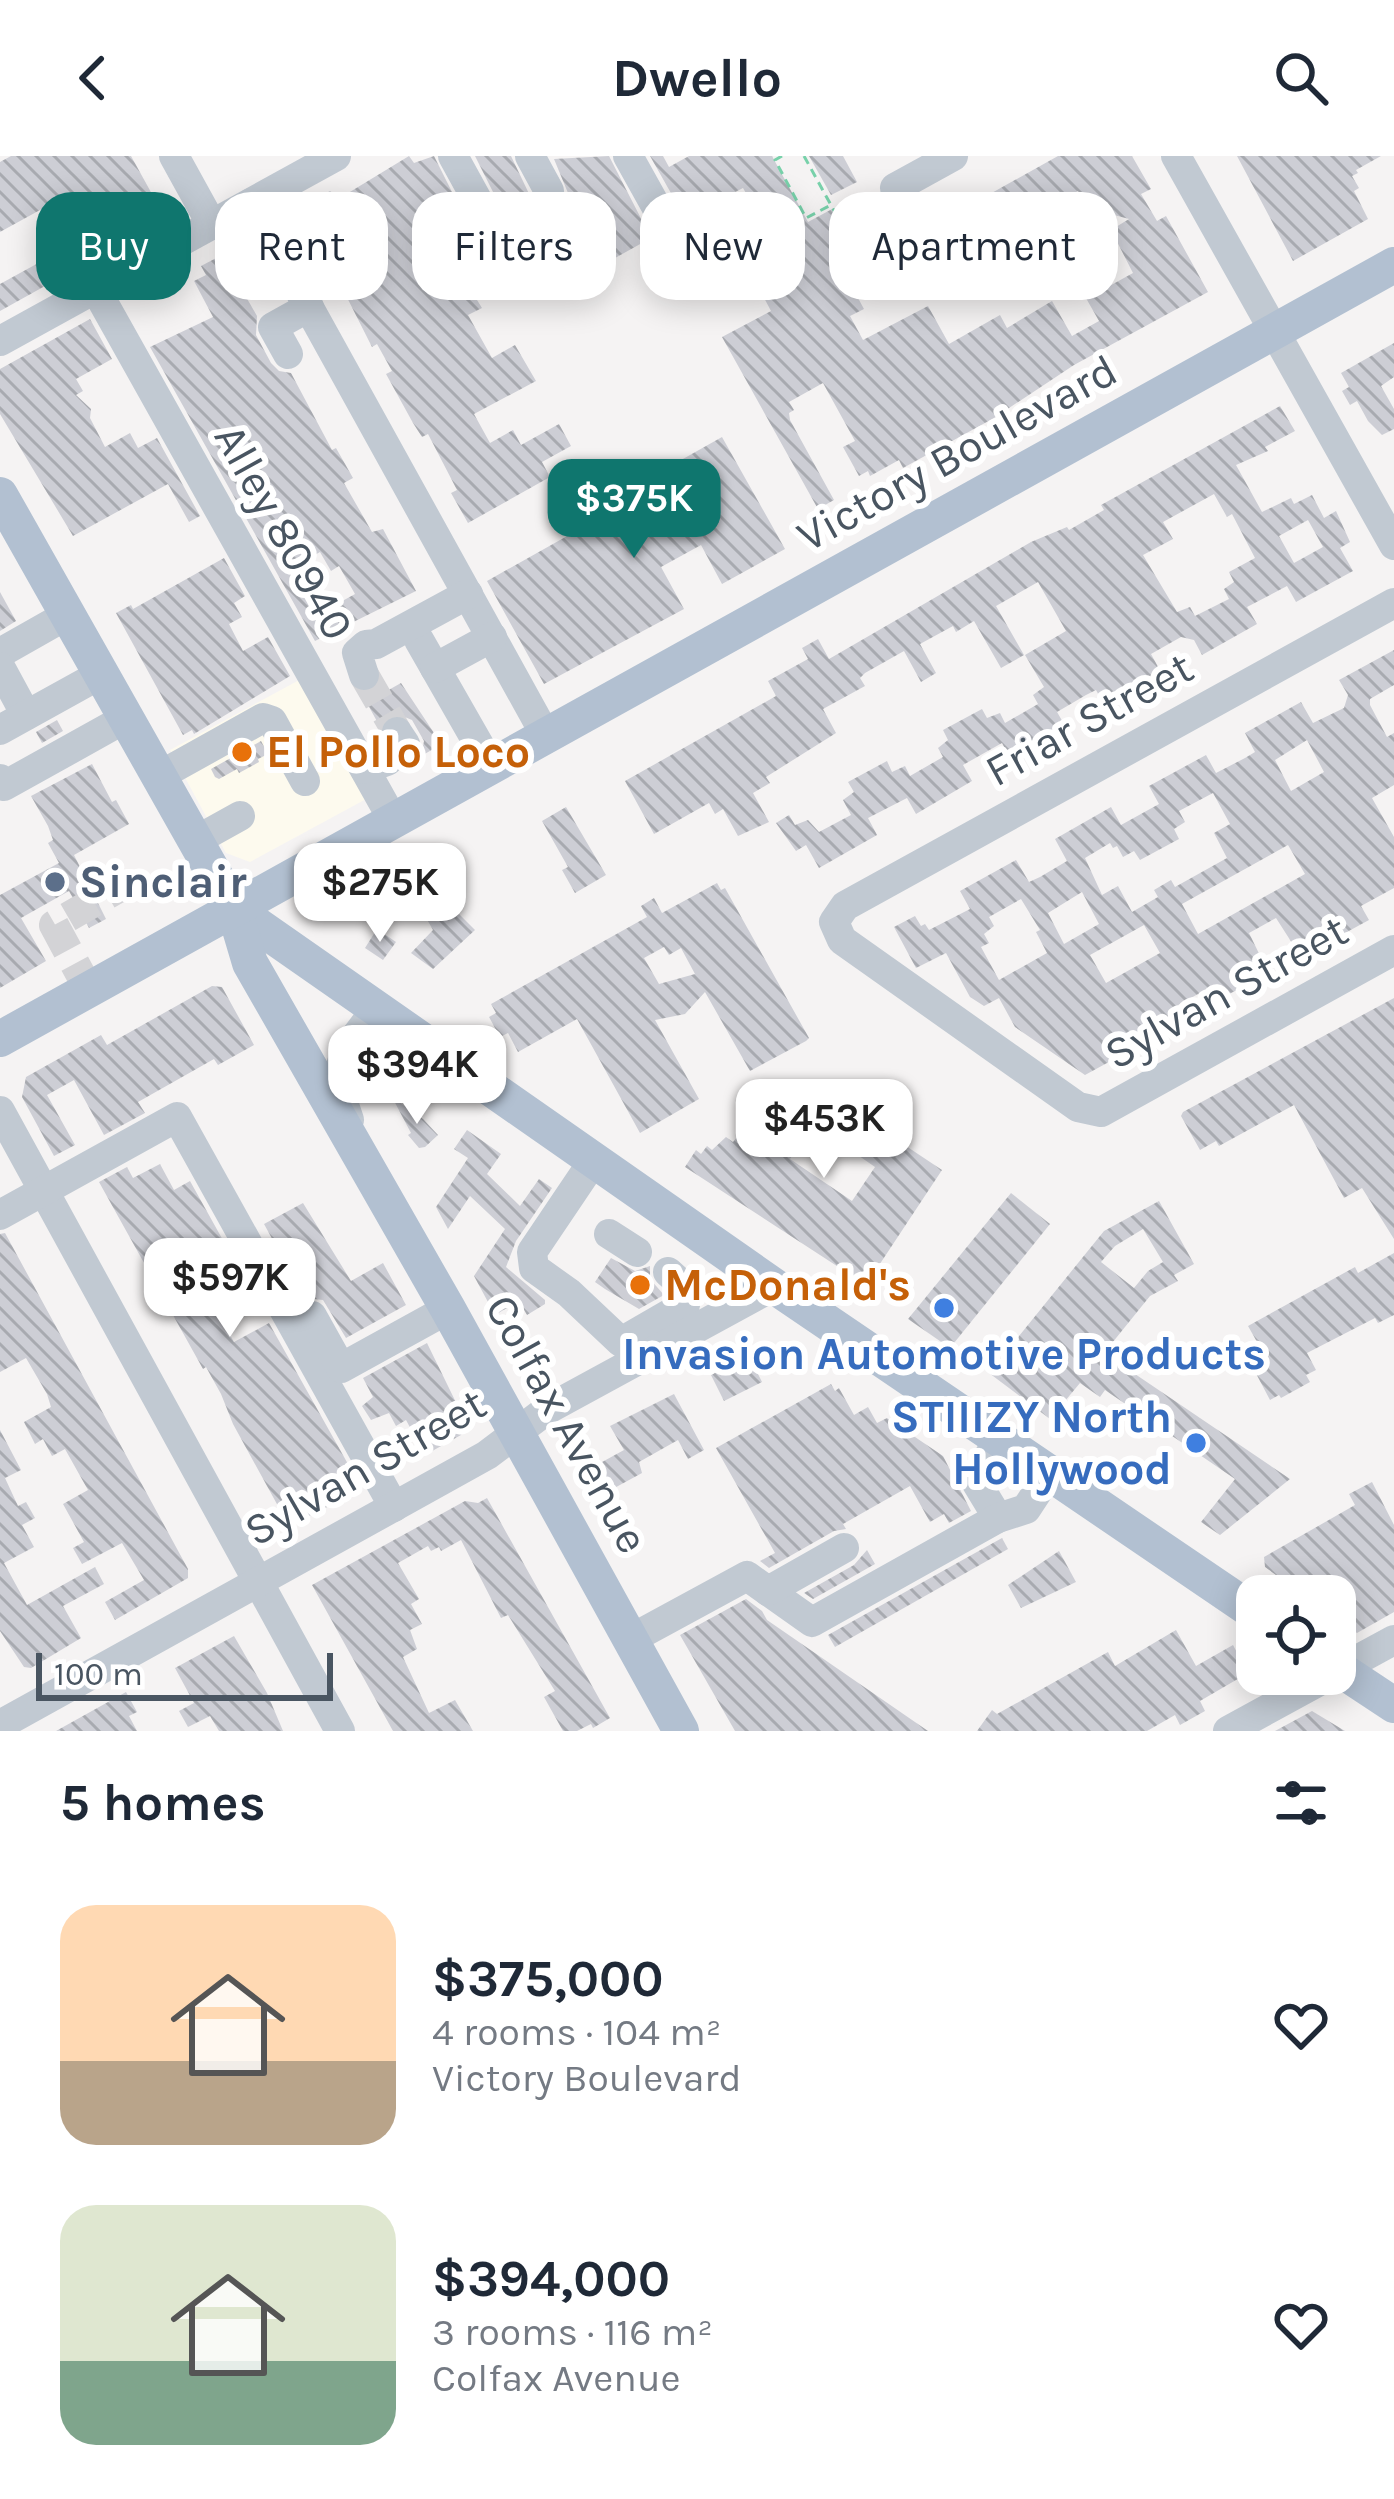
<!DOCTYPE html>
<html lang="en">
<head>
<meta charset="utf-8">
<style>
  body { margin:0; font-family:Karla,sans-serif; background:#f2f2f3; color:#1f2937; height:100vh; display:flex; flex-direction:column; font-size:45px; white-space:nowrap }
  * { box-sizing:border-box; margin:0 }
  p { font-size:39px; color:#747a83 }
  .icon { flex:none; width:66px; height:66px; fill:none; stroke:currentColor; stroke-width:2; stroke-linecap:round; stroke-linejoin:round }
  .map { position:relative; height:1575px; overflow:hidden }
  .drawer { display:flex; flex-direction:column; background:#fff; flex:1 }
  .drawer>* { flex:none }
  .top-card { position:absolute; left:36px; top:36px; width:1323px; height:108px; display:flex; gap:24px }
  .tools { position:absolute; left:1236px; top:1419px; display:grid; gap:24px }
  .tools a { display:grid; place-items:center; width:120px; height:120px; border-radius:24px; background:#fff; box-shadow:0 6px 30px #0003; font-size:60px }
  .scale { position:absolute; left:36px; bottom:30px; width:297px; box-sizing:border-box; padding-left:12px; border:6px solid #495561; border-top:0; font-size:33px; line-height:42px; white-space:nowrap; color:#495561; -webkit-text-stroke:9px #fff; paint-order:stroke }
  .price { position:absolute; translate:-50% -102px; padding:0 27px; border-radius:24px; background:#fff; color:#222; font-size:39px; line-height:78px; filter:drop-shadow(0 3px 6px #0008) }
  .price::after { content:''; position:absolute; left:50%; top:72px; width:36px; height:27px; margin-left:-18px; background:inherit; clip-path:polygon(0 0,100% 0,50% 100%) }
  .price.current { background:#0f766e; color:#fff }
  ul { padding:0; list-style:none }
  li { display:flex; align-items:center; gap:36px; height:300px; padding:0 60px }
  li span { display:grid; place-items:center; flex:none; width:336px; height:240px; border-radius:36px; color:#555 }
  li>.icon { margin-inline-start:auto }
  span .icon { width:144px; height:144px; fill:#fffc; stroke-width:1 }
  li b { font-size:51px }
  h2 { display:flex; justify-content:space-between; align-items:center; height:144px; padding:0 60px; font-size:51px }
  .pill { padding:0 42px; border-radius:36px; background:#fff; box-shadow:0 6px 30px #0003; font-size:42px; line-height:108px }
  .pill.current { background:#0f766e; color:#fff }
  header { display:flex; justify-content:space-between; align-items:center; height:156px; padding:0 60px; background:#fff; font-size:54px; font-weight:700 }
  .map>svg:first-child { display:block }
  .commercial { fill:#fdfaee }
  .building { fill:url(#building-back-hatch); fill-rule:evenodd }
  .lines { fill:none; stroke-linecap:round; stroke-linejoin:round }
  .minor-tunnel { stroke:#d3d3d6; stroke-width:30; stroke-dasharray:30 15; stroke-linecap:butt }
  .path { stroke:#78d1aa; stroke-width:3; stroke-dasharray:9 6; stroke-linecap:butt }
  .minor { stroke:#c1c9d2; stroke-width:30 }
  .major { stroke:#b2c0d1; stroke-width:36 }
  .food-dot { fill:#e8710a; stroke:#fff; stroke-width:4.5 }
  .service-dot { fill:#5c6f8a; stroke:#fff; stroke-width:4.5 }
  .shop-dot { fill:#3f7fe0; stroke:#fff; stroke-width:4.5 }
  .labels { text-anchor:middle; dominant-baseline:central; stroke-width:12; stroke-linejoin:round; paint-order:stroke }
  .street-label { font-size:45px; fill:#495561; stroke:#fff }
  .food-label { font-size:45px; font-weight:bold; fill:#c56008; stroke:#fff; text-anchor:start }
  .service-label { font-size:45px; font-weight:bold; fill:#4e5e75; stroke:#fff; text-anchor:start }
  .shop-label { font-size:45px; font-weight:bold; fill:#366cbe; stroke:#fff }
</style>
</head>
<body>
<header><svg class="icon" aria-label="back" viewBox="0 0 24 24"><path d="M15 5l-7 7 7 7"/></svg>Dwello<svg class="icon" aria-label="search" viewBox="0 0 24 24"><circle cx="10" cy="10" r="6"/><path d="M15 15l6 6"/></svg></header>
<div class="map">
<svg width="1394" height="1575" viewBox="0 0 1394 1575">
  <defs>
    <pattern id="building-back-hatch" width="6" height="6" patternUnits="userSpaceOnUse" patternTransform="scale(3)"><rect width="6" height="6" fill="#cdced5"/><path d="M-1 5l2 2M0 0l6 6M5-1l2 2" fill="none" stroke="#a8aab0"/></pattern>
  </defs>
  <rect width="100%" height="100%" fill="#f5f3f3"/>
  <!-- commercial -->
  <path class="commercial" d="M303,522L368,642L250,706L226,697L170,594Z"/>
  <!-- building -->
  <g class="building">
    <path d="M11,0H131L163,58L102,92L71,37L0,76V6Z"/>
    <path d="M409,0L414,7L434,0L464,60L482,70L497,62L500,50L475,0H511L532,44L550,54L565,46L568,37L554,3L609,0L651,82L590,116L584,104L539,129L532,122L514,132L494,98L485,103L468,69L440,84L482,152L468,159L492,202L515,189L536,225L474,258L490,287L513,274L521,289L559,268L571,290L542,306L550,321L468,367L451,337L457,334L428,278L422,281L413,267L386,218L392,215L377,188L372,191L319,86L316,88L307,72L314,68L304,49L330,35L340,42Z"/>
    <path d="M650,0H663L669,11L689,0H772L808,66L834,52L846,74L886,52L902,80L930,65L932,68L947,62L1058,0H1132L1151,33L1141,38L1157,65L1166,60L1208,136L1074,209L994,262L903,312L899,304L870,320L868,315L859,320L843,291L855,285L823,227L789,246L794,254L789,257L790,264L834,344L818,353L722,181L771,155L753,121L792,100L770,61L762,66L743,32L685,62ZM1078,35L1088,52L1129,63L1111,74L1133,117L1104,133L1074,89L1034,110L1044,127L1070,114L1099,165L1072,180L1052,145L1007,172L1000,159L949,188L928,150L863,184L850,160L864,153L852,131L914,97L924,116L971,91L980,108L1036,74L1026,57L1058,39L1065,42Z"/>
    <path d="M809,0H843L857,26L831,39Z"/>
    <path d="M1237,0H1381L1356,14L1358,17L1352,20L1359,32L1354,35L1368,63L1293,105Z"/>
    <path d="M715,88L726,107L693,126L682,106Z"/>
    <path d="M222,99L257,160L256,179L271,207L279,215L291,217L332,294L336,292L353,322L344,327L372,376L383,373L416,435L315,485L150,191L213,161L194,125L206,119L201,110ZM320,396L331,415L339,410L355,438L317,459L292,412Z"/>
    <path d="M42,105L54,125L0,155V128Z"/>
    <path d="M90,163L112,203L76,223L83,235L76,239L91,253L90,262L105,291L130,277L138,292L157,282L200,360L189,366L168,328L73,380L0,258V213Z"/>
    <path d="M1394,187V221L1381,230L1394,253V273L1382,279L1368,265L1357,245L1350,249L1342,235L1349,231L1341,217Z"/>
    <path d="M1280,250L1295,275L1265,291L1268,295L1236,309L1262,356L1291,342L1294,348L1312,339L1324,362L1336,355L1350,386L1340,392L1353,415L1296,446L1287,430L1247,451L1257,468L1202,499L1194,484L1181,481L1151,498L1163,520L1106,552L1096,534L1086,539L1057,556L1067,573L1011,604L1002,587L963,609L972,625L916,658L907,642L868,662L877,679L819,712L806,689L796,695L776,667L789,659L795,669L808,664L819,676L851,659L843,644L854,636L848,626L887,605L892,616L905,610L910,620L943,601L938,592L948,584L943,574L982,553L987,562L1000,557L1005,567L1038,548L1033,539L1044,531L1025,499L1066,475L1038,426L996,450L1024,499L1001,512L974,465L956,476L953,470L920,488L936,517L921,526L904,495L865,517L860,522L865,530L823,553L836,577L766,621L770,627L753,637L769,666L738,680L723,653L715,658L709,647L654,678L625,625L776,540L768,525L808,503L802,492L818,483L829,503L1031,386L1067,371L1069,374L1104,354L1101,349ZM1214,338L1227,361L1232,358L1255,402L1229,416L1234,426L1224,433L1229,443L1195,460L1190,451L1177,456L1143,399L1173,383L1163,366ZM1308,364L1323,391L1294,407L1279,380Z"/>
    <path d="M722,281L785,393L722,428L701,389L661,411L684,453L544,528L487,425L585,370L582,366L629,340L626,335Z"/>
    <path d="M224,402L245,440L234,447L242,461L229,468L243,495L268,481L290,520L194,578L192,574L183,579L116,457L131,449L133,453Z"/>
    <path d="M0,436L16,465L0,475Z"/>
    <path d="M1394,494V529L1370,543V549L1387,581L1394,577V629L1372,642L1394,681V732L1361,750L1369,764L1301,801L1276,762L1249,777L1269,818L1205,850L1198,838L1171,853L1169,858L1175,870L1085,919L1015,871L999,842L984,850L970,841L946,797L916,812L894,771L915,760L921,770L925,768L929,774L970,753L960,735L1016,704L1029,726L1040,721L1067,705L1055,683L1111,651L1121,669L1159,648L1149,630L1206,599L1216,617L1245,602L1255,596L1245,577L1301,546L1313,567L1344,552L1348,539L1339,524ZM1307,584L1324,616L1291,635L1275,604ZM1213,637L1230,668L1214,677L1227,702L1175,731L1171,724L1154,734L1158,741L1132,756L1118,730L1102,739L1085,702L1110,687L1113,692L1117,690L1123,701L1134,695L1140,704L1179,683L1174,673L1185,666L1179,655ZM1288,689L1305,718L1198,778L1182,748ZM1082,736L1099,768L1064,788L1048,757ZM1021,743L1040,774L1036,776L1047,797L999,824L981,791L989,787L984,778L994,770L989,761ZM1144,769L1160,797L1106,827L1090,799Z"/>
    <path d="M401,527L436,580L432,582L437,591L421,600L424,585L412,564L395,557L379,569L362,538L371,537L381,528L385,536Z"/>
    <path d="M57,564L63,575L42,587L36,576Z"/>
    <path d="M261,585L268,598L258,603L259,606L239,617L237,613L219,623L215,621L211,613Z"/>
    <path d="M92,608L112,646L116,644L129,668L74,699L106,763L89,772L69,735L21,762L46,805L0,832V739L59,707L48,687L53,684L48,670L31,640Z"/>
    <path d="M566,651L606,719L575,737L562,714L568,711L542,665Z"/>
    <path d="M420,705L450,758L454,753L475,774L433,813L411,797L433,774L400,716Z"/>
    <path d="M717,727L721,734L725,732L809,882L806,885L750,915L705,836L685,858L655,864L699,943L640,977L577,863L518,896L508,877L500,881L489,861L496,857L491,848L647,761L641,750L654,742L662,757ZM664,791L669,799L681,792L695,818L659,828L644,802Z"/>
    <path d="M377,773L396,786L383,804L365,792Z"/>
    <path d="M212,830L222,831L254,889L218,909L214,903L138,946L145,957L104,979L74,924L47,939L75,989L54,1000L22,941L26,921L101,879L107,889Z"/>
    <path d="M1394,842V1083L1362,1032L1344,1042L1294,949L1219,990L1216,985L1200,994L1181,960L1183,956Z"/>
    <path d="M816,930L942,1014L864,1132L842,1117L843,1114L685,1011L696,994L701,998L707,990L712,994L726,981L733,986L747,969L753,973L765,960L772,965L789,945L798,951ZM813,968L875,1011L852,1045L790,1003Z"/>
    <path d="M392,941L423,963L438,979L425,991L419,992L408,979L411,977Z"/>
    <path d="M467,974L501,998L487,1018L520,1050L539,1023L552,1032L516,1085L506,1111L545,1144V1148L527,1159L519,1145L495,1159L474,1120L505,1073L470,1040L448,1073L436,1051L468,1002L454,993Z"/>
    <path d="M160,1008L174,1034L190,1025L249,1131L214,1151L234,1186L269,1167L353,1317L320,1334L329,1350L289,1370L233,1268L221,1238L206,1211L203,1213L99,1026L127,1011L133,1022Z"/>
    <path d="M1011,1037L1050,1068L950,1192L908,1163Z"/>
    <path d="M1159,1045L1194,1108L1174,1119L1178,1125L1150,1140L1104,1197L1290,1323L1220,1379L1201,1366L1235,1323L1105,1234L1100,1241L1080,1227L1050,1263L989,1217L1104,1075ZM1143,1073L1163,1106L1148,1115L1134,1132L1101,1106L1115,1090Z"/>
    <path d="M303,1047L351,1125L383,1107L406,1149L346,1182L323,1144L305,1142L277,1101L281,1099L264,1068Z"/>
    <path d="M5,1077L188,1413V1422L115,1464L105,1446L144,1424L122,1387L82,1408L73,1392L84,1386L63,1348L88,1334L65,1293L52,1300L43,1283L35,1288L24,1266L51,1251L47,1238L26,1202L0,1216V1078Z"/>
    <path d="M1394,1097V1159L1378,1167L1375,1162L1307,1197L1316,1214L1306,1219L1310,1226L1281,1242L1279,1239L1270,1244L1251,1208L1265,1200L1248,1170L1355,1111L1358,1117Z"/>
    <path d="M611,1102L635,1115L650,1110V1123L664,1139L639,1153L605,1133L595,1126Z"/>
    <path d="M427,1187L466,1267L461,1279L425,1299L406,1264L396,1270L389,1257L371,1264L362,1250L373,1241L363,1222Z"/>
    <path d="M749,1200L762,1226L724,1245L711,1219Z"/>
    <path d="M831,1228L835,1235L839,1232L854,1259L868,1251L877,1267L887,1262L943,1300L971,1355L949,1367L944,1358L930,1366L910,1330L843,1368L846,1373L834,1375L769,1412L760,1405L775,1397L716,1292Z"/>
    <path d="M674,1238L704,1294L688,1303L678,1284L639,1306L642,1317L607,1336L593,1311L624,1294L610,1270Z"/>
    <path d="M0,1274L21,1314L5,1322L18,1350L26,1346L35,1362L22,1369L34,1391L4,1407L27,1449L95,1411L104,1428L63,1450L81,1482L31,1512L24,1511L0,1475Z"/>
    <path d="M1372,1326L1394,1369V1456L1357,1477L1335,1461V1440H1305L1265,1411L1264,1401L1355,1349L1349,1338Z"/>
    <path d="M487,1342L610,1562L593,1572L591,1568L577,1575H563L544,1541L555,1535L508,1459L501,1462L461,1384L441,1395L439,1391L431,1395L428,1390L398,1407L419,1443L411,1448L422,1468L410,1474L417,1493L403,1501L429,1557L455,1544L473,1575H393L312,1429L465,1345L478,1347Z"/>
    <path d="M1002,1382L1008,1393L835,1491L828,1479Z"/>
    <path d="M867,1394L875,1408L813,1443L804,1437L854,1409Z"/>
    <path d="M1059,1395L1076,1426L1021,1452L1008,1429Z"/>
    <path d="M746,1443L762,1455L767,1464L928,1575H735L680,1479Z"/>
    <path d="M1176,1474L1196,1510L1233,1489L1248,1517L1200,1545L1205,1555L1180,1569L1175,1559L1147,1575H977L992,1554L997,1558L1108,1496L1115,1510Z"/>
    <path d="M234,1480L267,1537L283,1575H219L210,1560L188,1571L179,1555L194,1547L175,1512Z"/>
    <path d="M126,1536L137,1556L129,1560L137,1575H56Z"/>
    <path d="M1312,1555L1345,1575H1275Z"/>
  </g>
  <g class="lines">
    <!-- minor-tunnel -->
    <g class="minor-tunnel">
      <path d="M364,519L397,576"/>
      <path d="M89,834L54,769L120,731"/>
    </g>
    <!-- path -->
    <g class="path">
      <path d="M782,0L775,4L806,62L831,49"/>
      <path d="M804,0L848,80"/>
    </g>
    <!-- minor -->
    <g class="minor">
      <path d="M174,0L212,69"/>
      <path d="M453,0L481,51"/>
      <path d="M530,0L549,35"/>
      <path d="M628,0L677,88L700,76"/>
      <path d="M1176,0L1394,389"/>
      <path d="M895,32L953,0"/>
      <path d="M251,47L546,580"/>
      <path d="M95,132L393,664"/>
      <path d="M0,185L336,0"/>
      <path d="M288,198L273,171L309,151"/>
      <path d="M1394,447L845,750L834,766L842,784L1078,951L1101,956L1394,794"/>
      <path d="M419,484L491,610"/>
      <path d="M0,497L67,459"/>
      <path d="M0,511L26,559"/>
      <path d="M435,512L492,481"/>
      <path d="M364,519L357,497L366,489L376,488L468,438"/>
      <path d="M0,574L101,518"/>
      <path d="M365,613L387,605L405,588L397,576"/>
      <path d="M159,620L263,562L272,565L305,625"/>
      <path d="M0,623L4,630L126,562"/>
      <path d="M195,685L240,660"/>
      <path d="M0,955L340,1575"/>
      <path d="M349,964C329,909 343,897 376,854"/>
      <path d="M594,1004L532,1096L534,1112L569,1137L621,1186L685,1149L687,1133L668,1116"/>
      <path d="M0,1059L177,961L394,1351"/>
      <path d="M609,1078L637,1096"/>
      <path d="M312,1160L341,1212L448,1153"/>
      <path d="M998,1362L975,1324L999,1283"/>
      <path d="M768,1435L812,1466L998,1362L1026,1353L1049,1318"/>
      <path d="M631,1483L747,1420L768,1435L844,1392"/>
      <path d="M1335,1516L1394,1484"/>
      <path d="M0,1569L487,1299L548,1253L774,1130"/>
      <path d="M1228,1575L1332,1518"/>
    </g>
    <!-- major -->
    <g class="major">
      <path d="M0,339L234,753L774,1130L1257,1458"/>
      <path d="M234,753L250,807L448,1153L681,1575"/>
      <path d="M0,883L1394,109"/>
      <path d="M1335,1510L1394,1549"/>
    </g>
  </g>
  <!-- markers -->
  <g class="food-dot">
    <circle cx="242" cy="596" r="12"/>
    <circle cx="640" cy="1129" r="12"/>
  </g>
  <circle class="service-dot" cx="55" cy="726" r="12"/>
  <g class="shop-dot">
    <circle cx="944" cy="1152" r="12"/>
    <circle cx="1196" cy="1287" r="12"/>
  </g>
  <g class="labels">
    <!-- street labels -->
    <g class="street-label">
      <text transform="translate(957 297) rotate(-29)">Victory Boulevard</text>
      <text transform="translate(284 376) rotate(61)">Alley 80940</text>
      <text transform="translate(1089 563) rotate(-29)">Friar Street</text>
      <text transform="translate(1226 836) rotate(-29)">Sylvan Street</text>
      <text transform="translate(567 1268) rotate(61)">Colfax Avenue</text>
      <text transform="translate(365 1311) rotate(-30)">Sylvan Street</text>
    </g>
    <!-- food labels -->
    <g class="food-label">
      <text x="266" y="596">El Pollo Loco</text>
      <text x="664" y="1129">McDonald's</text>
    </g>
    <!-- service labels -->
    <g class="service-label">
      <text x="79" y="726">Sinclair</text>
    </g>
    <!-- shop labels -->
    <g class="shop-label">
      <text x="944" y="1198">Invasion Automotive Products</text>
      <text x="1172" y="1261" text-anchor="end">STIIIZY North<tspan x="1172" dy="52">Hollywood</tspan></text>
    </g>
  </g>
</svg>
<div class="tools">
<a><svg class="icon" aria-label="locate" viewBox="0 0 24 24"><circle cx="12" cy="12" r="6"/><path d="M12 2v4M12 18v4M2 12h4M18 12h4"/></svg></a>
</div>
<div class="scale">100 m</div>
<b class="price current" style="left:634px;top:405px">$375K</b>
<b class="price" style="left:380px;top:789px">$275K</b>
<b class="price" style="left:417px;top:971px">$394K</b>
<b class="price" style="left:824px;top:1025px">$453K</b>
<b class="price" style="left:230px;top:1184px">$597K</b>
<div class="top-card">
<a class="pill current">Buy</a>
<a class="pill">Rent</a>
<a class="pill">Filters</a>
<a class="pill">New</a>
<a class="pill">Apartment</a>
</div>
</div>
<section class="drawer">
<h2>5 homes<svg class="icon" aria-label="filters" viewBox="0 0 24 24"><path d="M4 7h16M4 17h16"/><circle cx="9" cy="7" r="2"/><circle cx="15" cy="17" r="2"/></svg></h2>
<ul>
<li><span style="background:linear-gradient(#ffd9b3 65%,#b9a48a 0)"><svg class="icon" aria-label="home" viewBox="0 0 24 24"><path d="M3 11l9-7 9 7M6 9v11h12V9"/></svg></span><div><b>$375,000</b><p>4 rooms · 104 m²</p><p>Victory Boulevard</p></div><svg class="icon" aria-label="heart" viewBox="0 0 24 24"><path d="M12 20l-8-8c-3-5 5-10 8-4 3-6 11-1 8 4z"/></svg></li>
<li><span style="background:linear-gradient(#dfe7d0 65%,#7fa58c 0)"><svg class="icon" aria-label="home" viewBox="0 0 24 24"><path d="M3 11l9-7 9 7M6 9v11h12V9"/></svg></span><div><b>$394,000</b><p>3 rooms · 116 m²</p><p>Colfax Avenue</p></div><svg class="icon" aria-label="heart" viewBox="0 0 24 24"><path d="M12 20l-8-8c-3-5 5-10 8-4 3-6 11-1 8 4z"/></svg></li>
</ul>
</section>
</body>
</html>
